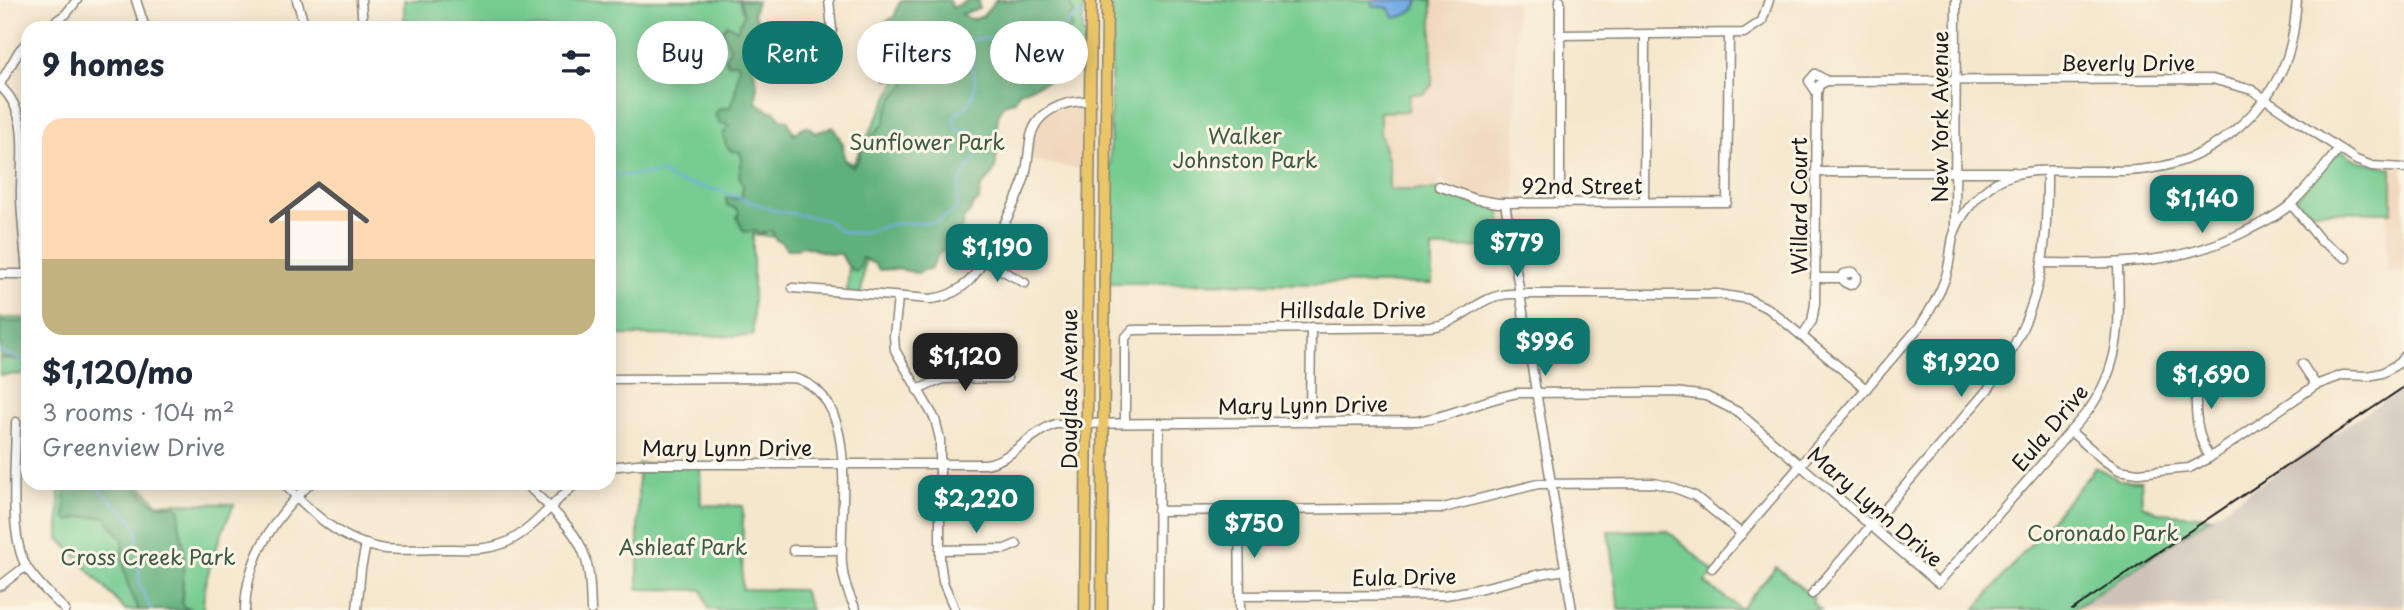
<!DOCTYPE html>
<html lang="en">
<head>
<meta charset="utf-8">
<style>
  body { margin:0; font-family:"Playpen Sans",sans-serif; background:#f6f6f7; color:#1f2937; height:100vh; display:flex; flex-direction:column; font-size:26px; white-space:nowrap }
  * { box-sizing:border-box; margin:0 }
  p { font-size:23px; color:#747a83 }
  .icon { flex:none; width:38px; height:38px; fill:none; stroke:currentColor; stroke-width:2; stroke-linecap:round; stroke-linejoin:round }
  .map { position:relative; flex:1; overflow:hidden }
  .sheet { position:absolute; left:21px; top:21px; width:595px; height:469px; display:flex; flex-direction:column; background:#fff; border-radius:21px; box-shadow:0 4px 18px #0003 }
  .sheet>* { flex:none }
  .hud { position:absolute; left:637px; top:21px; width:665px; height:63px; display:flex; gap:14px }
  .price { position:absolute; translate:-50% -60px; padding:0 16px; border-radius:14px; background:#0f766e; color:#fff; font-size:23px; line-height:46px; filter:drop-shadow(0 2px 4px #0008) }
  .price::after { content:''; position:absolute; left:50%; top:42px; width:21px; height:16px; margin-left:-10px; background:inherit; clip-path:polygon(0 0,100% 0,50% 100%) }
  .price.selected { background:#222; color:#fff }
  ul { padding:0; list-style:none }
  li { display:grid; align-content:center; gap:14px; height:371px; padding:0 21px }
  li+li { border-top:2px solid #e0e1e3 }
  li span { display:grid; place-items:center; height:217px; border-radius:21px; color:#555 }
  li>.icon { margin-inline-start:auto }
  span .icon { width:126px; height:126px; fill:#fffc; stroke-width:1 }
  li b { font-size:30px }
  h2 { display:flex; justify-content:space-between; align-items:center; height:84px; padding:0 21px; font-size:30px }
  .chip { padding:0 24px; border-radius:32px; background:#fff; box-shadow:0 4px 18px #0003; font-size:24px; line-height:63px }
  .chip.selected { background:#0f766e; color:#fff }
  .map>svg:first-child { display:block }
  .built { fill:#f0d6bc }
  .industrial { fill:#cec2b9 }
  .green { fill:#76cc91; stroke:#497456; stroke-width:2 }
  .forest { fill:#60b07b; stroke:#3e664c; stroke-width:2 }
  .water { fill:#77ade5; stroke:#4a6480; stroke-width:2 }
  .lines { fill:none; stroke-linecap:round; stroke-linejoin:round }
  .stream { stroke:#77ade5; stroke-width:2 }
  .minor-casing { stroke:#888274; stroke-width:11 }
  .major-casing { stroke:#888274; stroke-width:13 }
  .minor { stroke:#fff; stroke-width:8 }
  .major { stroke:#ebc669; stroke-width:10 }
  .rail { stroke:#1c1c1c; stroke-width:2 }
  .labels { text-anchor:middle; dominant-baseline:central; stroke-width:6; stroke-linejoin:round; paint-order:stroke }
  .street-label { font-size:21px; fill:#1c1c1c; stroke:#fcf5e5 }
  .park-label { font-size:21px; fill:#3c5a45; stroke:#fcf5e5 }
</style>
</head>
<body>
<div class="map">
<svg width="2404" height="610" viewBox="0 0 2404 610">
  <rect width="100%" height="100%" fill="#fcf5e5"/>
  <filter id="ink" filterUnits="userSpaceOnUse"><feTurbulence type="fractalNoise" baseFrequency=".0143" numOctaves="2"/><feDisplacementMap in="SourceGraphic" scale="14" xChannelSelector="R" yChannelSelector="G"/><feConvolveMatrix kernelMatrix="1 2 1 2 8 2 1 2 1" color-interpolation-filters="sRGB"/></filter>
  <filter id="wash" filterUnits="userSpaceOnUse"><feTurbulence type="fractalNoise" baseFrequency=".00686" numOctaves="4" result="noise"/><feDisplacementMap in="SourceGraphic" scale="28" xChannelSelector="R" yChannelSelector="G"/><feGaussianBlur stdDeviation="1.57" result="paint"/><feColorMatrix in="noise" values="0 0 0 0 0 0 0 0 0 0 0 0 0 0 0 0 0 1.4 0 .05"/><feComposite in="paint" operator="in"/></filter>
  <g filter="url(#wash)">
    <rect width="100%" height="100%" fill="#f5e7cd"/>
    <!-- built -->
    <g class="built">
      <path d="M1432,0H1516L1515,200L1475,196L1448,185L1440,177L1439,190H1389V162L1380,133V111H1408L1409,94L1432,85Z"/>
      <path d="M1086,101L1085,170L1028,160L1030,140L1046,113Z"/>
      <path d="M2392,168H2404V272H2387V213L2392,212Z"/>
      <path d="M2404,605V610H2072L2078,606Z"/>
    </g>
    <!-- industrial -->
    <path class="industrial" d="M2404,387V605L2078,606Z"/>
    <!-- green -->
    <g class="green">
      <path d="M404,0H753V108L853,164L930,18L983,19L996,0H1083V33L1086,34L1087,63L1047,64L1008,83L866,251L861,295L847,293L850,248L753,234V336L609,335V28H404Z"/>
      <path d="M1112,0H1432V85L1423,94H1409L1408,111L1380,112V133L1389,162V190H1442L1476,203L1497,206L1500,210L1505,247L1432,248V284L1108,283Z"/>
      <path d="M2339,149L2356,160L2392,168V212L2297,211L2291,204Z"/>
      <path d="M0,318H28V374L0,375Z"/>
      <path d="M638,464H700L701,505L743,506L742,589L803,590L811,610H709L702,590L638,589Z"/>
      <path d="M2096,467L2119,480L2141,481L2142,505L2160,513L2211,517L2072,610H1975Z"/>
      <path d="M59,483H138L157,503L234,504C220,538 203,573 203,610H125L59,538Z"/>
      <path d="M1667,530L1714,572L1705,583L1741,609L1776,567L1814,598L1812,602L1821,610H1619L1608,531Z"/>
    </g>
    <!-- forest -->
    <g class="forest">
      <path d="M739,0L757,1L753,14L759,23L755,35L756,52L753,67L757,83L756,102L770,111H774L781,119L787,120L794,135L803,127H809L815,133L833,127L843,144L844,160L852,167L858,161L862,147L871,143L873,135L885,122C886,105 895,95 906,84L905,76L891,80L887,79L886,69L891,61L899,64L903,61L914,37C901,38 897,36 883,39L879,32L880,25L894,17L899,3L904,0H949L952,8L969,0H979V9L962,14L972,20L983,16L996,0H1072L1071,8L1075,13L1069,18L1073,27L1059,39L1061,67L1054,70L1049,81L1019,92L1015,101C1011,102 1008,102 1005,104C990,114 1002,157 993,173C986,186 980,179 979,201L973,204L970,212L964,218L961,230L951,238L950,250L939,253L930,269L923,270L920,273C916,274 912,272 908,271C898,268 889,269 879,270L875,264L862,258L860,269L855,272L847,265L841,254H832L802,246L797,249H787L781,242L776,240L772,231L759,234L756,231L744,232L737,218L739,212L737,209L727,205L726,198L741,199L743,186L739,176L742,159L740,152L730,150L726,145L723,134L730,125L720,124L715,114L719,109L730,107L735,94L739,65L736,62L728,64C722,55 729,55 730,48L723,30L727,24L737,30L744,14Z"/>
      <path d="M0,322H28V372L24,367V360L0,358Z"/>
      <path d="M66,483H134C152,506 148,504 176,506L180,510L179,522L184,549L182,604L184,607L192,610H139C127,588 120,564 123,539L105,517H79L70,521L65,517Z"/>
    </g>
    <!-- water -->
    <path class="water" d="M1371,0H1419C1416,11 1406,16 1395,18L1388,8L1373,6Z"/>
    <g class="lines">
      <!-- stream -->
      <g class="stream">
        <path d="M609,176L663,173L671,180L720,191L773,210L827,220L840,231L852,233H862L892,224L937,222L955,210C959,201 957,192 960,183C966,162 994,153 970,130L959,132L953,122C956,110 965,110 970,101C980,85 972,67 968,51L973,39C984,39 1004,37 1012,46C1025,61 1020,73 1045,59C1052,36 1061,23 1084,14"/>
        <path d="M0,351L28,363"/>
        <path d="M92,483L132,519L137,529L139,583L151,610"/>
      </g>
    </g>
  </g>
  <g filter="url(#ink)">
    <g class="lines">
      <!-- minor casing -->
      <g class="minor-casing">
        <g id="minor">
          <path d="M136,0L145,28"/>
          <path d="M297,0L305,28"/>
          <path d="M361,0L363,28"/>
          <path d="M46,28L66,14L77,0"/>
          <path d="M1559,35L1744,33L1762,21L1769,0"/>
          <path d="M820,74L832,30L829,0"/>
          <path d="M0,84L19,51L28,41"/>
          <path d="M0,86C32,115 20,160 21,198C22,224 25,249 27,274"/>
          <path d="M1817,93L1819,85L1827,81L2212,79L2252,90L2356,160L2372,166L2404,168"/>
          <path d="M1816,172H2015"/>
          <path d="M1439,186L1475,199L1498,203L1727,202L1729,35"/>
          <path d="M1560,202V0"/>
          <path d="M1644,202L1645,35"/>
          <path d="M1505,203L1572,610"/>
          <path d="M2291,204L2321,241L2346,258"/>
          <path d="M1955,228L1956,0"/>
          <path d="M983,260L1025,283"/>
          <path d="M2043,263C2120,264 2183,265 2252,228C2266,221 2282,213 2293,202C2310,186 2324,167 2339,149"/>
          <path d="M0,274H28"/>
          <path d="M1815,278H1843L1844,274L1853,272L1857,277L1855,282L1850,285L1844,282L1843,278"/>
          <path d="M793,288L930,299C944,298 957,292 968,282C984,267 1017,201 1024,179C1028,166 1028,154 1030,142C1033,112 1063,100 1090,101"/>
          <path d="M898,298L894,336L895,350L935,419L940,439V561L943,582L955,610"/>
          <path d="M1802,336L1812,321L1815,304L1817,93L1809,81L1815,74L1827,81"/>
          <path d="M2202,364C2193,397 2193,427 2209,458"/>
          <path d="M2302,364L2316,385"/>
          <path d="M609,379L794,378C863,396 838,512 842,564C843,581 849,595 856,610"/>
          <path d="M917,390L943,379L1007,378"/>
          <path d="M16,422C16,460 8,534 26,566C36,583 52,596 65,610"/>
          <path d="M1310,422L1311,327"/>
          <path d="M1125,423V338L1132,330L1430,327C1464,323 1477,295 1511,294H1717L1748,299L1769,309L1866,389"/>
          <path d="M2070,431L2105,461L2119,470L2138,473L2189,468L2209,458L2316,385L2343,375L2368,376L2382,373L2399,363L2404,356"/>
          <path d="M609,467L638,464H986C1014,459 1029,433 1055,424L1417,421C1452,417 1483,399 1518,393L1675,392L1706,396L1738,412L1938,583L2088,411C2123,363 2119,321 2118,264"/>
          <path d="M283,483C312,513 342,543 385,549C404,551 424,549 444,549C465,549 487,551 507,542C535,529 553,501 577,483"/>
          <path d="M525,483C547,506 578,529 586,560C591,577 590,593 591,610"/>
          <path d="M1158,511L1443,508L1538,484L1654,483L1675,488L1695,496L1742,534"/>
          <path d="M1239,511L1240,610"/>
          <path d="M793,550H842"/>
          <path d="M940,550L1005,549L1017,544"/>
          <path d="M1712,568L1920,326C1930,311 1939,296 1945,279C1950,266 1950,251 1953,237C1959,216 1977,195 1995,183C2023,165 2062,172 2094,171C2114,171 2133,172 2153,168C2210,160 2263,116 2285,63C2293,43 2295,21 2297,0"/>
          <path d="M0,586L26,566"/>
          <path d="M1812,594L1989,388C2041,309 2047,265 2047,172"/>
          <path d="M1240,596L1445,595C1486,590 1524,575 1566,570"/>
          <path d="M245,610C246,558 274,517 311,483"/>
          <path d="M357,610L361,569L366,544"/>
          <path d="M1158,610L1159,423"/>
        </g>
      </g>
      <!-- major casing -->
      <g class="major-casing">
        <g id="major">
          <path d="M1085,610L1091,0"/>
          <path d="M1102,610L1107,0"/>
        </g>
      </g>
      <!-- minor -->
      <use href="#minor" class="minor"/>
      <!-- major -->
      <use href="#major" class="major"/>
      <!-- rail -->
      <path class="rail" d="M2072,610L2404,387"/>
    </g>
  </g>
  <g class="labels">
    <!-- street labels -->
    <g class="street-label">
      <text x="2128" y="62">Beverly Drive</text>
      <text transform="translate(1939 117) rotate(-90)">New York Avenue</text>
      <text x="1582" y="185">92nd Street</text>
      <text transform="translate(1798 206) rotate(-90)">Willard Court</text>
      <text x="1353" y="309">Hillsdale Drive</text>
      <text transform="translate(1068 389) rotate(-90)">Douglas Avenue</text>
      <text transform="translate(1303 404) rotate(-1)">Mary Lynn Drive</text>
      <text transform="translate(2049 427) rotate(-50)">Eula Drive</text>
      <text x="727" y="447">Mary Lynn Drive</text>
      <text transform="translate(1876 506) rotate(41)">Mary Lynn Drive</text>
      <text transform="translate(1404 576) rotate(-1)">Eula Drive</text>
    </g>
    <!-- park labels -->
    <g class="park-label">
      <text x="1245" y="135">Walker<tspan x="1245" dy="24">Johnston Park</tspan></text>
      <text x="927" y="141">Sunflower Park</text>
      <text x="2103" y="532">Coronado Park</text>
      <text x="683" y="546">Ashleaf Park</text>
      <text x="148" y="556">Cross Creek Park</text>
    </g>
  </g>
</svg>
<b class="price" style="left:2202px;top:235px">$1,140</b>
<b class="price" style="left:1517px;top:279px">$779</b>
<b class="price" style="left:997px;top:284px">$1,190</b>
<b class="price" style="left:1545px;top:378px">$996</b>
<b class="price selected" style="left:965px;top:393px">$1,120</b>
<b class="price" style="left:1961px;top:399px">$1,920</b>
<b class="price" style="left:2211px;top:411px">$1,690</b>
<b class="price" style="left:976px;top:535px">$2,220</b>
<b class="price" style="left:1254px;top:560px">$750</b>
<div class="hud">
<a class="chip">Buy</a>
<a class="chip selected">Rent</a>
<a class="chip">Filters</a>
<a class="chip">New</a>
</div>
<section class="sheet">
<h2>9 homes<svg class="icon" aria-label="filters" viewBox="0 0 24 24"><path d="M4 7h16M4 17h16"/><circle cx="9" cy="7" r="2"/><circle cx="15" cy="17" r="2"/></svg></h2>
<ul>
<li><span style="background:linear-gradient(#ffd9b3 65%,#c2b280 0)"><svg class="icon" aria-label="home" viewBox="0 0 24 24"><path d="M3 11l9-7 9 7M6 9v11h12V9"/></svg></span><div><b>$1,120/mo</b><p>3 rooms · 104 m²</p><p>Greenview Drive</p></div></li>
</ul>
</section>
</div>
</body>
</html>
